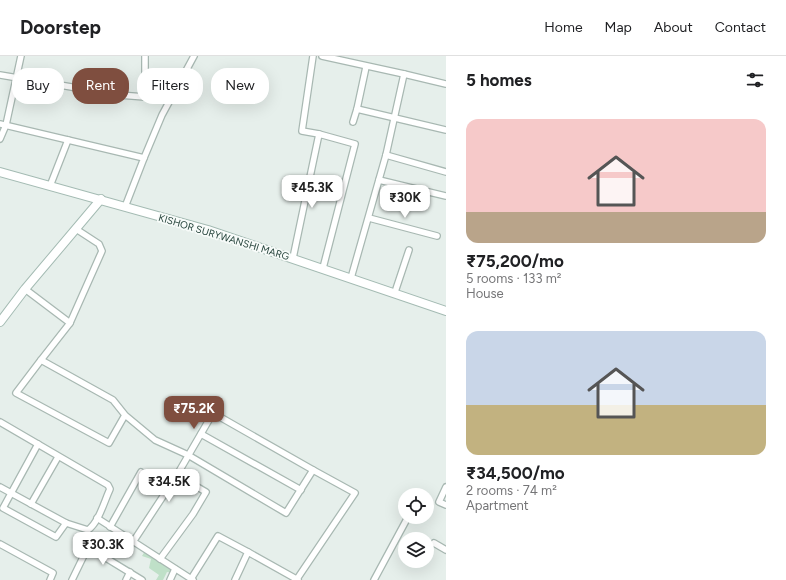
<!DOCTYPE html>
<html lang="en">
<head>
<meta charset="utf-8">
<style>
  body { margin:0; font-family:Figtree,sans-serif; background:#f2f2f2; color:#202124; height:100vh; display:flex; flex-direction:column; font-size:15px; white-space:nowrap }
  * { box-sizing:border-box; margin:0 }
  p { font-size:13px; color:#757577 }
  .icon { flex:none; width:22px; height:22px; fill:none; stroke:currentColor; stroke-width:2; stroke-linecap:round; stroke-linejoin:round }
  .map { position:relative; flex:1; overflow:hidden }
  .drawer { display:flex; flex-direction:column; background:#fff; width:340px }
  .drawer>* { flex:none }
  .hud { position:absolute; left:12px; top:12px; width:374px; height:36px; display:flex; gap:8px }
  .controls { position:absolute; left:398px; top:432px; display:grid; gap:8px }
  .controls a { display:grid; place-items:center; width:36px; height:36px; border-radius:50%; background:#fff; box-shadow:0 4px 16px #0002; font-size:20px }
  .price { position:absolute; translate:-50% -34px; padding:0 9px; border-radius:8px; background:#fff; color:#222; font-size:13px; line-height:26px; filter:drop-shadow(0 1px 2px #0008) }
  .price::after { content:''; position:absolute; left:50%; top:24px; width:12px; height:9px; margin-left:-6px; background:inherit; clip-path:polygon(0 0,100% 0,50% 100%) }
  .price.on { background:#7f4e3f; color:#fff }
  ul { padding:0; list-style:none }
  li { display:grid; align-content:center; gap:8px; height:212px; padding:0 20px }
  li span { display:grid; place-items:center; height:124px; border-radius:12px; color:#555 }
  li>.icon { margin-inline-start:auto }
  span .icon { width:72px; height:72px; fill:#fffc; stroke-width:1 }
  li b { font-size:17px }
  h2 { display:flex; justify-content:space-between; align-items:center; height:48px; padding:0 20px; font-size:17px }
  .tag { padding:0 14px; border-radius:16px; background:#fff; box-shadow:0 4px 16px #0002; font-size:14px; line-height:36px }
  .tag.on { background:#7f4e3f; color:#fff }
  header { display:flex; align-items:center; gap:24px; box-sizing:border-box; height:56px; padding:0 20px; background:#fff; border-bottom:1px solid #e0e0e0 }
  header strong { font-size:19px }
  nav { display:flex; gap:22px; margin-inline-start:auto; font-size:14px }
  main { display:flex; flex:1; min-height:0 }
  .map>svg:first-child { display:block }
  .green { fill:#bfe0c8 }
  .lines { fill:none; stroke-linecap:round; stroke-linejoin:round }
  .street-casing { stroke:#a8b8b2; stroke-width:8 }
  .secondary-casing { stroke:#a4bbb3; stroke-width:10 }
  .street { stroke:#fff; stroke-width:5.5 }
  .secondary { stroke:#fff; stroke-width:8 }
  .labels { text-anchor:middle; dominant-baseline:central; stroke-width:3.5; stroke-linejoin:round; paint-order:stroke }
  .street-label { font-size:10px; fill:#24423a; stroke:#f7fbf9 }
</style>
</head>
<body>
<header>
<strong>Doorstep</strong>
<nav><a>Home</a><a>Map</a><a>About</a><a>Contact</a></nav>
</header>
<main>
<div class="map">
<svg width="446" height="524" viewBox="0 0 446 524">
  <rect width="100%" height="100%" fill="#e6efeb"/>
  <!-- green -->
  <path class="green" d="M145,495L174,513L172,517L167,516L163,524H156L159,519L149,512L151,503L142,500Z"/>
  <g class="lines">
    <!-- street casing -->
    <g class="street-casing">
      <g id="street">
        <path d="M313,0L302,75L319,78"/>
        <path d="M322,0L404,18"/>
        <path d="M0,19L119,39L145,41L174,39"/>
        <path d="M145,41V0"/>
        <path d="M357,53L366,11"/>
        <path d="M353,66L357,53L446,74"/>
        <path d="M0,68L144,102L125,151"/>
        <path d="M0,83L6,69L21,0"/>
        <path d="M386,99L446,116"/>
        <path d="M144,102L162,59L194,0"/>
        <path d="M379,124L446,140"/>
        <path d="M50,130L68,84"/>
        <path d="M369,162L437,180"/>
        <path d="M293,202L319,78L355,88L323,212"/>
        <path d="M351,222L386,99L404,18L446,28"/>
        <path d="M25,233L70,267L41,304"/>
        <path d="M395,236L409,194"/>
        <path d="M70,267L102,195L99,188L76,173"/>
        <path d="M125,359L109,387L16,337L41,304L113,344L125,359L155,384L188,399L286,457L313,414L355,437L297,523"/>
        <path d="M0,366L108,429L110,433C104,446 99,466 88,474L66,467L0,431"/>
        <path d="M201,378L301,434"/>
        <path d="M38,388L3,452L56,481L66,467"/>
        <path d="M446,431L439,446L446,449"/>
        <path d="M31,448L58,401"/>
        <path d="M97,462L193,524"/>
        <path d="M110,471L141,416"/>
        <path d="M133,486L177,419L213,357L313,414"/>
        <path d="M434,487L446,494"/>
        <path d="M0,488L53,517L50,524"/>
        <path d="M160,503L193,458L206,436L177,419"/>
        <path d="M191,523L218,480L248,496"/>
        <path d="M72,524L88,491L142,524"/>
        <path d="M126,524L130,516"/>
        <path d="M170,524L175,513"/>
        <path d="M235,524L248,496L298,524"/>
        <path d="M374,524L408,461"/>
      </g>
    </g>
    <!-- secondary casing -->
    <g class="secondary-casing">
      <g id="secondary">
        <path d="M0,116L208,174L446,255"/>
        <path d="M0,266L25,233L101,143"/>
      </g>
    </g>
    <!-- street -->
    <use href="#street" class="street"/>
    <!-- secondary -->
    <use href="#secondary" class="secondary"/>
  </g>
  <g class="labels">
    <!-- street labels -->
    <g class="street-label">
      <text transform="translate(224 181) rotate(17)">KISHOR SURYWANSHI MARG</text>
    </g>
  </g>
</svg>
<div class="controls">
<a><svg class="icon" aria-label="locate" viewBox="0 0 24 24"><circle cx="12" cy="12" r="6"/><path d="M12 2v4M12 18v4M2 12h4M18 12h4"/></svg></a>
<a><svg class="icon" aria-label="layers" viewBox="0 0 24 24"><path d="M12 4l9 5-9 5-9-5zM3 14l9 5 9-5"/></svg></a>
</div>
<b class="price" style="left:312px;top:153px">₹45.3K</b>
<b class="price" style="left:405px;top:163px">₹30K</b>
<b class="price on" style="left:194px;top:374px">₹75.2K</b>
<b class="price" style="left:169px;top:447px">₹34.5K</b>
<b class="price" style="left:103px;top:510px">₹30.3K</b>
<div class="hud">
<a class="tag">Buy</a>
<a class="tag on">Rent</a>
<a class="tag">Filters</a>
<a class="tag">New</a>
</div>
</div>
<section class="drawer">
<h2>5 homes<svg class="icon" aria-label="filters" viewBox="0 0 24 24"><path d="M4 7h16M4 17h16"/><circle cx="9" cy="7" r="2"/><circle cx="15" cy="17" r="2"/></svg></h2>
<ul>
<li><span style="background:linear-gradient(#f6c9c9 75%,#b9a48a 0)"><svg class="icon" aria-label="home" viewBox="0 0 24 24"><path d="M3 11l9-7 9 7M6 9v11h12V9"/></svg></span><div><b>₹75,200/mo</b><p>5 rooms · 133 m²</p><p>House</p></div></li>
<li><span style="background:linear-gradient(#c9d6e8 60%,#c2b280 0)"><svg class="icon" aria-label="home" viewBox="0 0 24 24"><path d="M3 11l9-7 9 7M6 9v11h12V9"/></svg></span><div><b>₹34,500/mo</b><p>2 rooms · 74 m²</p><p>Apartment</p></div></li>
</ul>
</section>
</main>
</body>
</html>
